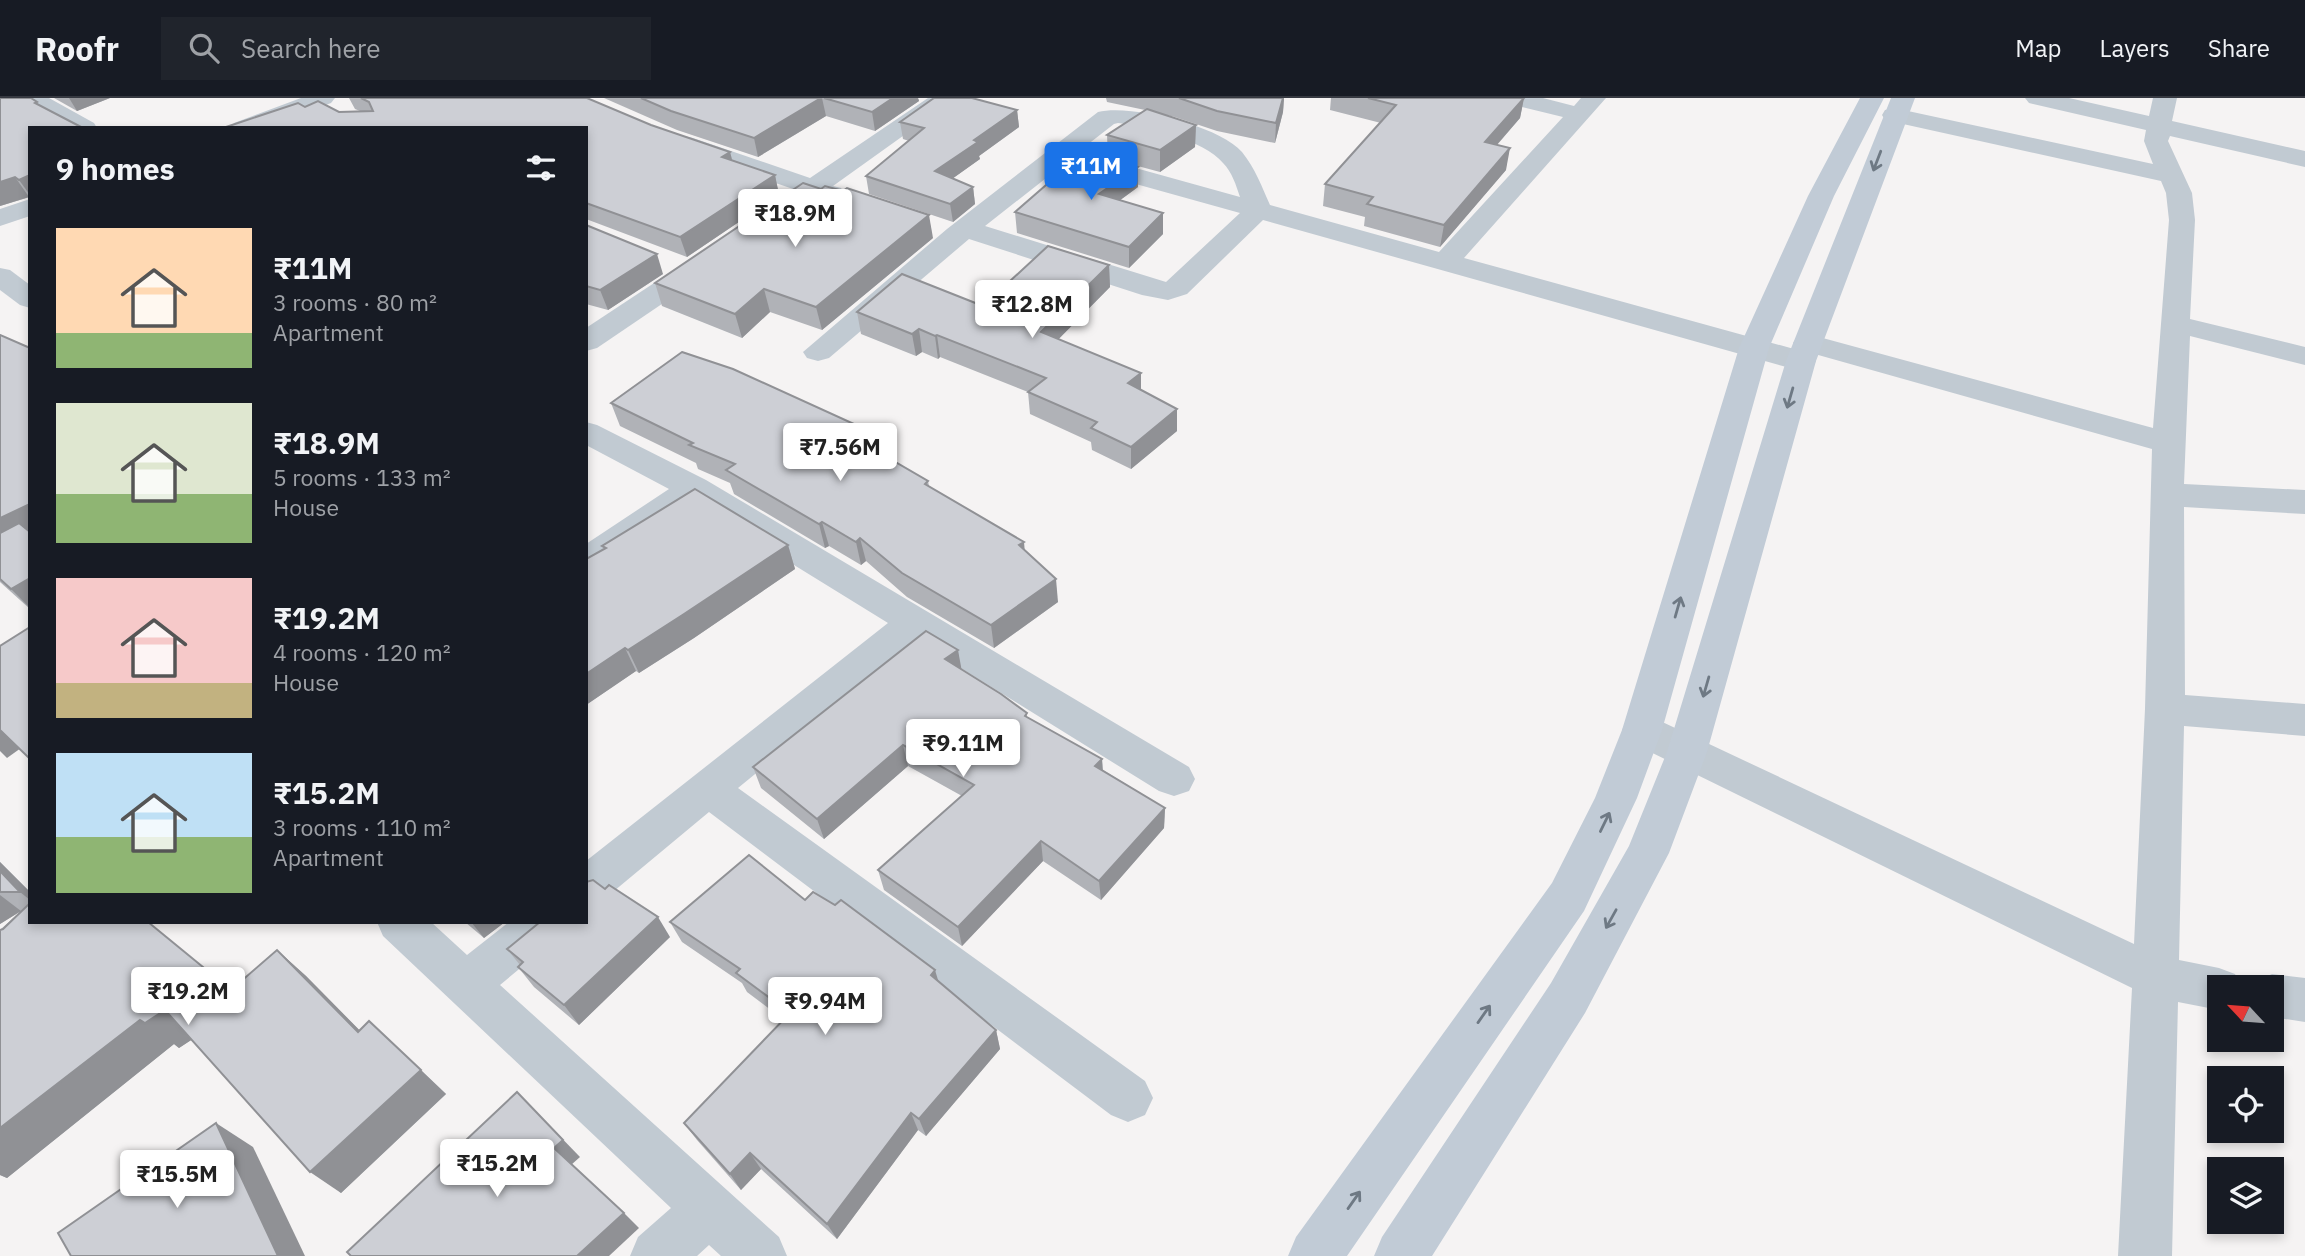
<!DOCTYPE html>
<html lang="en">
<head>
<meta charset="utf-8">
<style>
  body { margin:0; font-family:"IBM Plex Sans",sans-serif; background:#20242c; color:#f1f3f6; height:100vh; display:flex; flex-direction:column; font-size:26px; white-space:nowrap }
  * { box-sizing:border-box; margin:0 }
  p { font-size:23px; color:#9ea1a6 }
  .icon { flex:none; width:38px; height:38px; fill:none; stroke:currentColor; stroke-width:2; stroke-linecap:round; stroke-linejoin:round }
  .map { position:relative; flex:1; overflow:hidden }
  .details { position:absolute; left:28px; top:28px; width:560px; height:798px; display:flex; flex-direction:column; background:#171b24; border-radius:0px; box-shadow:0 4px 10px #0003 }
  .details>* { flex:none }
  .needle { width:46px; rotate:296deg }
  .fabs { position:absolute; left:2207px; top:877px; display:grid; gap:14px }
  .fabs a { display:grid; place-items:center; width:77px; height:77px; border-radius:0px; background:#171b24; box-shadow:0 4px 10px #0003; font-size:35px }
  .price { position:absolute; translate:-50% -60px; padding:0 16px; border-radius:7px; background:#fff; color:#222; font-size:23px; line-height:46px; filter:drop-shadow(0 2px 4px #0008) }
  .price::after { content:''; position:absolute; left:50%; top:42px; width:21px; height:16px; margin-left:-10px; background:inherit; clip-path:polygon(0 0,100% 0,50% 100%) }
  .price.active { background:#1a73e8; color:#fff }
  ul { padding:0; list-style:none }
  li { display:flex; align-items:center; gap:21px; height:175px; padding:0 28px }
  li span { display:grid; place-items:center; flex:none; width:196px; height:140px; border-radius:0px; color:#555 }
  li>.icon { margin-inline-start:auto }
  span .icon { width:84px; height:84px; fill:#fffc; stroke-width:1 }
  li b { font-size:30px }
  h2 { display:flex; justify-content:space-between; align-items:center; height:84px; padding:0 28px; font-size:30px }
  header { display:flex; align-items:center; gap:42px; box-sizing:border-box; height:98px; padding:0 35px; background:#171b24; border-bottom:2px solid #363941 }
  header strong { font-size:33px }
  nav { display:flex; gap:38px; margin-inline-start:auto; font-size:24px }
  .search { width:490px; height:63px; background:#20242c; display:flex; align-items:center; gap:18px; box-sizing:border-box; padding:0 24px; border-radius:0px; color:#9ea1a6; font-size:26px }
  .map>svg:first-child { display:block }
  .lines { fill:none; stroke-linecap:round; stroke-linejoin:round }
  .street { fill:#c1cad2; fill-rule:evenodd }
  .secondary { fill:#c1cbd6; fill-rule:evenodd }
  .wall { fill:#b0b2b7 }
  .shaded-wall { fill:#909195 }
  .building { fill:#cdcfd5; stroke:#909195; stroke-width:2 }
  .oneway { stroke:#6e7984 }
</style>
</head>
<body>
<header>
<strong>Roofr</strong>
<div class="search"><svg class="icon" aria-label="search" viewBox="0 0 24 24"><circle cx="10" cy="10" r="6"/><path d="M15 15l6 6"/></svg>Search here</div>
<nav><a>Map</a><a>Layers</a><a>Share</a></nav>
</header>
<div class="map">
<svg width="2305" height="1158" viewBox="0 0 2305 1158">
  <rect width="100%" height="100%" fill="#f5f3f3"/>
  <g class="lines">
    <!-- street -->
    <g class="street">
      <path d="M20,0H49L94,25L97,30H67L24,5Z"/>
      <path d="M301,0H335L331,5L266,30H231L234,25Z"/>
      <path d="M928,0H956L833,88L841,90L845,96L841,102L832,104L816,99C800,111 783,129 763,124L759,118L763,112L793,91L675,50L672,45L675,40L684,38L693,40L810,80Z"/>
      <path d="M1502,0H1543L1574,8L1581,0H1606L1464,160L1812,256L1816,263L1812,270L1801,272L1790,270L1263,122L1187,196L1168,202L1142,197L969,141L829,260L818,263L807,260L803,254L947,131L1098,14C1132,6 1219,28 1242,54C1255,70 1262,89 1270,107L1439,154L1563,19L1506,5ZM1118,25C1147,29 1204,42 1223,65C1232,74 1236,87 1240,99L1078,54L1114,26ZM1064,66L1240,115L1166,184L985,128Z"/>
      <path d="M2025,0H2069L2149,18L2153,0H2177L2172,23L2305,53V69L2170,38L2168,43L2192,95L2195,122L2190,221L2305,249V267L2190,238L2184,386L2305,392V416L2184,409L2185,597L2305,606V638L2184,628L2179,862L2219,870L2235,876L2241,889H2219V912L2178,904L2172,1158H2118L2132,890L1628,643L1622,632L1628,621L1642,616L1656,621L2134,846L2145,611L2152,351L1797,251L1793,245L1797,239L1808,236L2153,330L2169,122L2166,95L2161,83L1894,24L1885,22L1882,17L1885,12L1894,10L2153,66L2144,43L2146,32L2029,5Z"/>
      <path d="M30,101V118L0,128V111Z"/>
      <path d="M702,158L712,160L716,166L712,172L597,250L586,253V230L692,160Z"/>
      <path d="M0,170L10,172L30,187V210L20,207L0,192Z"/>
      <path d="M586,324L597,327L706,382L1189,669L1195,681L1189,693L1174,698L1159,693L917,543L738,690L1145,983L1153,1000L1145,1017L1128,1024L1111,1017L709,714L602,803L586,808V763L888,525L695,406L599,472L586,475V446L669,391L586,347Z"/>
      <path d="M377,824H431L467,857L509,824H565L559,838L500,887L779,1139L787,1158H721L709,1147L697,1158H630L638,1139L671,1110L383,838Z"/>
      <path d="M2272,876L2305,880V924L2272,919V889H2253L2256,883Z"/>
    </g>
    <!-- secondary -->
    <g class="secondary">
      <path d="M1860,0H1884L1834,98L1769,250L1662,632L1637,700L1584,813L1347,1158H1288L1296,1139L1552,785L1595,700L1622,632L1739,250L1808,98Z"/>
      <path d="M1891,0H1915L1816,263L1707,654L1669,755L1585,915L1432,1158H1374L1382,1139L1551,885L1629,748L1667,654L1786,263Z"/>
    </g>
  </g>
  <!-- wall -->
  <g class="wall">
    <path d="M54,0H110L77,13Z"/>
    <path d="M349,0H587L651,27L730,54L732,62L775,77L779,97L687,159L586,121V30H223L305,9L339,14L360,13L355,11Z"/>
    <path d="M604,0H918L919,3L875,33L826,18L758,59L677,32Z"/>
    <path d="M1106,0H1284L1283,14L1275,45L1217,33L1175,19L1162,16L1196,27L1195,49L1160,74L1108,60L1107,37L1145,12L1107,4Z"/>
    <path d="M1331,0H1524L1520,20L1497,47L1506,72L1440,149L1364,128L1365,119L1323,108L1325,86L1381,25L1330,12Z"/>
    <path d="M37,4L39,7L30,30V99L0,108Z"/>
    <path d="M1017,12L1019,29L979,58L980,61L953,80L973,89L975,106L953,124L869,96L866,78L909,43L903,41L900,24Z"/>
    <path d="M1138,89L1120,102L1163,136L1129,170L1017,135L1015,114Z"/>
    <path d="M586,127L663,176L608,212L586,206Z"/>
    <path d="M933,140L822,232L770,214L742,240L662,208L655,185Z"/>
    <path d="M1109,167L1110,189L1058,241L1141,292L1177,311V333L1131,371L1092,352L1091,344L1030,316L1028,294L940,259L938,261L922,254L916,258L861,236L857,214L983,208Z"/>
    <path d="M0,237L30,250V511L0,484Z"/>
    <path d="M611,305L854,326L858,342L928,383L929,388L1025,453L1058,504L994,550L907,499L866,463L861,467L829,448L825,450L734,396L730,385L698,371L696,365L620,328Z"/>
    <path d="M788,447L795,471L694,540L639,575L636,573L586,607V461L604,451L602,448Z"/>
    <path d="M961,571L1027,615V619L1102,661L1103,672L1165,710L1164,730L1101,802L1043,763L962,848L884,792L878,772L962,698L908,668L824,741L761,690L753,669Z"/>
    <path d="M0,764L30,794V824L231,892L277,852L306,878L359,932L396,948L446,996L341,1095L191,942L179,950L174,946L7,1080L0,1077V832L21,813L0,826Z"/>
    <path d="M805,802L938,883L996,932L1000,951L926,1038L918,1032L837,1141L761,1071L741,1092L697,1042L684,1025L784,922L747,894L742,885L682,844L670,824Z"/>
    <path d="M465,824H505L484,840Z"/>
    <path d="M670,839L579,927L534,889L518,869L520,867L507,851Z"/>
  </g>
  <!-- shaded-wall -->
  <g class="shaded-wall">
    <path d="M69,0H110L77,13Z"/>
    <path d="M822,0L826,18L758,59L754,40Z"/>
    <path d="M893,0H918L919,3L875,33L872,14Z"/>
    <path d="M1283,0H1284L1283,14L1275,45L1276,25Z"/>
    <path d="M1524,0L1520,20L1481,65L1485,44Z"/>
    <path d="M1017,12L1019,29L979,58L980,61L938,91L935,73L974,42Z"/>
    <path d="M1196,27L1195,49L1160,74V52Z"/>
    <path d="M1510,50L1506,72L1440,149L1444,127Z"/>
    <path d="M730,54L735,73L722,59Z"/>
    <path d="M1138,69V89L1100,117L1099,96Z"/>
    <path d="M30,77V97L19,82Z"/>
    <path d="M775,77L779,97L687,159L680,139Z"/>
    <path d="M15,79L29,99L0,108V84Z"/>
    <path d="M973,89L975,106L953,124L950,106Z"/>
    <path d="M1163,115V136L1129,170V149Z"/>
    <path d="M929,117L933,140L822,232L816,209Z"/>
    <path d="M657,156L663,176L608,212L600,192Z"/>
    <path d="M1109,167L1110,189L1043,257L1041,234Z"/>
    <path d="M764,191L770,214L742,240L735,216Z"/>
    <path d="M919,231L922,254L916,258L912,236Z"/>
    <path d="M937,237L940,259L938,261L935,238Z"/>
    <path d="M1141,275V297L1128,285Z"/>
    <path d="M1177,311V333L1131,371V349Z"/>
    <path d="M854,326L860,350L844,334Z"/>
    <path d="M30,406V440L0,454V420Z"/>
    <path d="M822,424L829,448L825,450L819,426Z"/>
    <path d="M860,440L866,463L861,467L856,444Z"/>
    <path d="M1024,444L1026,467L1019,447Z"/>
    <path d="M788,447L795,471L694,540L639,575L628,552Z"/>
    <path d="M30,480V510L11,491Z"/>
    <path d="M1056,481L1058,504L994,550L991,527Z"/>
    <path d="M625,550L636,573L586,607V576Z"/>
    <path d="M958,552L962,574L945,561Z"/>
    <path d="M0,632L21,650L7,660L0,653Z"/>
    <path d="M903,647L908,668L824,741L817,721Z"/>
    <path d="M1102,661L1103,682L1095,668Z"/>
    <path d="M1165,710L1164,730L1101,802L1099,783Z"/>
    <path d="M1041,743L1043,763L962,848L958,829Z"/>
    <path d="M0,764L30,794V802L20,794L0,773Z"/>
    <path d="M0,797L21,813L0,826Z"/>
    <path d="M658,819L670,839L579,927L564,907Z"/>
    <path d="M471,824H505L484,840Z"/>
    <path d="M277,852L306,878L385,958L358,934Z"/>
    <path d="M935,872L941,892L931,877Z"/>
    <path d="M165,912L199,937L179,950L174,946L7,1080L0,1077V1030L140,922Z"/>
    <path d="M369,923L446,996L341,1095L310,1074Z"/>
    <path d="M996,932L1000,951L926,1038L919,1021Z"/>
    <path d="M517,994L580,1059L571,1067L554,1050Z"/>
    <path d="M911,1015L918,1032L837,1141L827,1126Z"/>
    <path d="M216,1025L253,1049L305,1158H278Z"/>
    <path d="M750,1055L761,1071L741,1092L730,1076Z"/>
    <path d="M624,1115L639,1130L609,1158H577Z"/>
  </g>
  <!-- building -->
  <g class="building">
    <path d="M0,0H31L37,4L35,5L83,30H30V77L19,82L15,79L0,84Z"/>
    <path d="M361,0H587L651,27L730,54L722,59L775,77L680,139L586,105V30H223L298,5L305,9L318,3L339,14L373,13L369,4Z"/>
    <path d="M641,0H821L754,40L671,13Z"/>
    <path d="M824,0H893L872,14Z"/>
    <path d="M934,0H972L1017,12L974,42L978,44L935,73L973,89L950,106L866,78L924,30L900,24Z"/>
    <path d="M1179,0H1283L1276,25L1217,13Z"/>
    <path d="M1368,0H1524L1485,44L1510,50L1444,127L1367,106L1373,99L1325,86L1396,7Z"/>
    <path d="M1147,11L1196,27L1160,52L1107,37Z"/>
    <path d="M1084,54L1138,69L1099,96L1163,115L1129,149L1015,114Z"/>
    <path d="M803,85L821,91L825,88L843,93L847,90L929,117L816,209L764,191L735,216L655,185Z"/>
    <path d="M586,127L657,156L600,192L586,188Z"/>
    <path d="M1048,148L1109,167L1041,234L1141,275L1128,285L1177,311L1131,349L1091,330L1097,324L1028,294L1046,280L937,237L935,238L919,231L912,236L857,214L902,176L983,208Z"/>
    <path d="M0,237L30,250V406L0,420Z"/>
    <path d="M682,254L733,271L854,326L844,334L928,383L925,386L1024,444L1019,447L1056,481L991,527L902,475L860,440L856,444L822,424L819,426L726,372L735,366L689,347L693,345L611,305Z"/>
    <path d="M695,391L788,447L684,516L628,552L625,550L586,576V461L606,450L602,448Z"/>
    <path d="M19,425L30,434V480L11,491L0,481V435Z"/>
    <path d="M30,529V661L0,632V548Z"/>
    <path d="M926,533L958,552L945,561L1001,596L1027,615L1025,618L1102,661L1095,668L1165,710L1099,783L1041,743L958,829L878,772L974,687L903,647L817,721L753,669Z"/>
    <path d="M749,757L805,802L813,794L835,807L841,802L935,872L931,877L996,932L919,1021L911,1015L827,1126L750,1055L730,1076L684,1025L790,915L736,875L740,871L670,824Z"/>
    <path d="M0,773L20,794H0Z"/>
    <path d="M593,782L605,791L609,787L658,819L564,907L518,869L523,864L507,851L540,824H586V784Z"/>
    <path d="M30,805V824H148L231,892L277,852L358,934L369,923L421,972L310,1074L165,912L145,925L140,922L0,1030V832L3,831Z"/>
    <path d="M517,994L563,1042L554,1050L624,1115L577,1158H351L347,1154Z"/>
    <path d="M216,1025L278,1158H71L58,1135Z"/>
  </g>
  <!-- one-way arrows -->
  <defs><path id="oneway-shaft" d="M-6 0H5M1.5-3L5.5 0L1.5 3" fill="none" stroke-width="1.6" stroke-linecap="round" stroke-linejoin="round" transform="scale(1.75)"/></defs>
  <g class="oneway">
    <use href="#oneway-shaft" transform="translate(1877 63) rotate(111)"/>
    <use href="#oneway-shaft" transform="translate(1790 300) rotate(106)"/>
    <use href="#oneway-shaft" transform="translate(1678 509) rotate(-74)"/>
    <use href="#oneway-shaft" transform="translate(1706 589) rotate(106)"/>
    <use href="#oneway-shaft" transform="translate(1605 724) rotate(-64)"/>
    <use href="#oneway-shaft" transform="translate(1611 821) rotate(119)"/>
    <use href="#oneway-shaft" transform="translate(1484 916) rotate(-55)"/>
    <use href="#oneway-shaft" transform="translate(1354 1102) rotate(-55)"/>
  </g>
</svg>
<div class="fabs">
<a><svg class="needle" viewBox="-14 -14 28 28"><path d="M0-13l5 13h-10z" fill="#e53935"/><path d="M0 13l5-13h-10z" fill="#9ea1a6"/></svg></a>
<a><svg class="icon" aria-label="locate" viewBox="0 0 24 24"><circle cx="12" cy="12" r="6"/><path d="M12 2v4M12 18v4M2 12h4M18 12h4"/></svg></a>
<a><svg class="icon" aria-label="layers" viewBox="0 0 24 24"><path d="M12 4l9 5-9 5-9-5zM3 14l9 5 9-5"/></svg></a>
</div>
<b class="price active" style="left:1091px;top:104px">₹11M</b>
<b class="price" style="left:795px;top:151px">₹18.9M</b>
<b class="price" style="left:1032px;top:242px">₹12.8M</b>
<b class="price" style="left:840px;top:385px">₹7.56M</b>
<b class="price" style="left:963px;top:681px">₹9.11M</b>
<b class="price" style="left:188px;top:929px">₹19.2M</b>
<b class="price" style="left:825px;top:939px">₹9.94M</b>
<b class="price" style="left:497px;top:1101px">₹15.2M</b>
<b class="price" style="left:177px;top:1112px">₹15.5M</b>
<section class="details">
<h2>9 homes<svg class="icon" aria-label="filters" viewBox="0 0 24 24"><path d="M4 7h16M4 17h16"/><circle cx="9" cy="7" r="2"/><circle cx="15" cy="17" r="2"/></svg></h2>
<ul>
<li><span style="background:linear-gradient(#ffd9b3 75%,#8fb573 0)"><svg class="icon" aria-label="home" viewBox="0 0 24 24"><path d="M3 11l9-7 9 7M6 9v11h12V9"/></svg></span><div><b>₹11M</b><p>3 rooms · 80 m²</p><p>Apartment</p></div></li>
<li><span style="background:linear-gradient(#dfe7d0 65%,#8fb573 0)"><svg class="icon" aria-label="home" viewBox="0 0 24 24"><path d="M3 11l9-7 9 7M6 9v11h12V9"/></svg></span><div><b>₹18.9M</b><p>5 rooms · 133 m²</p><p>House</p></div></li>
<li><span style="background:linear-gradient(#f6c9c9 75%,#c2b280 0)"><svg class="icon" aria-label="home" viewBox="0 0 24 24"><path d="M3 11l9-7 9 7M6 9v11h12V9"/></svg></span><div><b>₹19.2M</b><p>4 rooms · 120 m²</p><p>House</p></div></li>
<li><span style="background:linear-gradient(#bfe0f5 60%,#8fb573 0)"><svg class="icon" aria-label="home" viewBox="0 0 24 24"><path d="M3 11l9-7 9 7M6 9v11h12V9"/></svg></span><div><b>₹15.2M</b><p>3 rooms · 110 m²</p><p>Apartment</p></div></li>
</ul>
</section>
</div>
</body>
</html>
